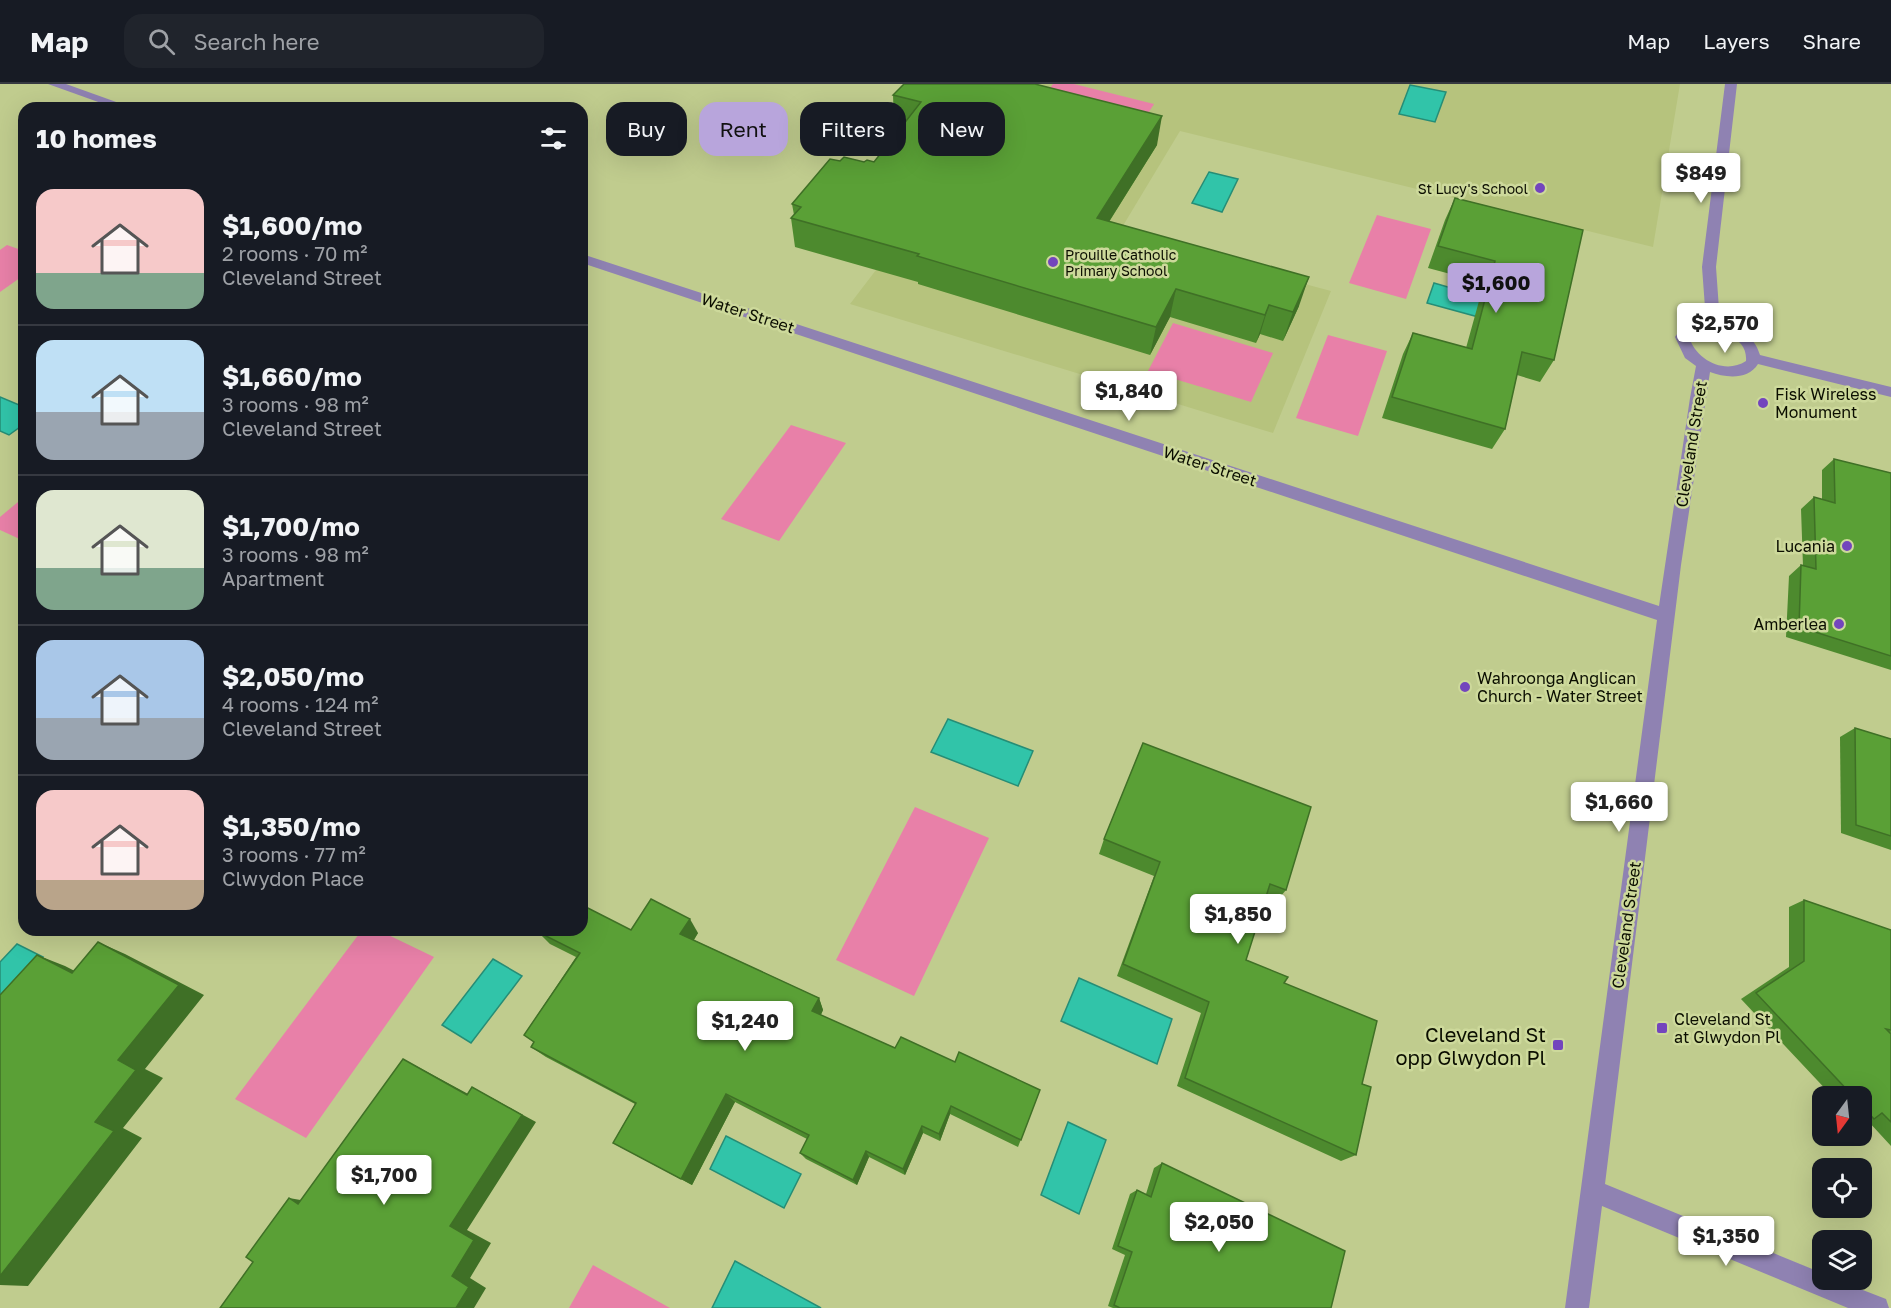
<!DOCTYPE html>
<html lang="en">
<head>
<meta charset="utf-8">
<style>
  body { margin:0; font-family:"Golos Text",sans-serif; background:#20242c; color:#f1f3f6; height:100vh; display:flex; flex-direction:column; font-size:22px; white-space:nowrap }
  * { box-sizing:border-box; margin:0 }
  p { font-size:20px; color:#9ea1a6 }
  .icon { flex:none; width:33px; height:33px; fill:none; stroke:currentColor; stroke-width:2; stroke-linecap:round; stroke-linejoin:round }
  .map { position:relative; flex:1; overflow:hidden }
  .drawer { position:absolute; left:18px; top:18px; width:570px; height:834px; display:flex; flex-direction:column; background:#171b24; border-radius:18px; box-shadow:0 6px 24px #0002 }
  .drawer>* { flex:none }
  .banner { position:absolute; left:606px; top:18px; width:570px; height:54px; display:flex; gap:12px }
  .needle { width:39px; rotate:195deg }
  .buttons { position:absolute; left:1812px; top:1002px; display:grid; gap:12px }
  .buttons a { display:grid; place-items:center; width:60px; height:60px; border-radius:12px; background:#171b24; box-shadow:0 6px 24px #0002; font-size:30px }
  .price { position:absolute; translate:-50% -51px; padding:0 14px; border-radius:6px; background:#fff; color:#222; font-size:20px; line-height:39px; filter:drop-shadow(0 2px 3px #0008) }
  .price::after { content:''; position:absolute; left:50%; top:36px; width:18px; height:14px; margin-left:-9px; background:inherit; clip-path:polygon(0 0,100% 0,50% 100%) }
  .price.on { background:#b8a5dc; color:#111 }
  ul { padding:0; list-style:none }
  li { display:flex; align-items:center; gap:18px; height:150px; padding:0 18px }
  li+li { border-top:2px solid #363941 }
  li span { display:grid; place-items:center; flex:none; width:168px; height:120px; border-radius:18px; color:#555 }
  li>.icon { margin-inline-start:auto }
  span .icon { width:72px; height:72px; fill:#fffc; stroke-width:1 }
  li b { font-size:26px }
  h2 { display:flex; justify-content:space-between; align-items:center; height:72px; padding:0 18px; font-size:26px }
  .pill { padding:0 21px; border-radius:18px; background:#171b24; box-shadow:0 6px 24px #0002; font-size:21px; line-height:54px }
  .pill.on { background:#b8a5dc; color:#111 }
  header { display:flex; align-items:center; gap:36px; box-sizing:border-box; height:84px; padding:0 30px; background:#171b24; border-bottom:2px solid #363941 }
  header strong { font-size:28px }
  nav { display:flex; gap:33px; margin-inline-start:auto; font-size:21px }
  .search { width:420px; height:54px; background:#20242c; display:flex; align-items:center; gap:15px; box-sizing:border-box; padding:0 21px; border-radius:18px; color:#9ea1a6; font-size:22px }
  .map>svg:first-child { display:block }
  .built { fill:#b6c37d }
  .green { fill:#e880a8 }
  .water { fill:#31c4a9; stroke:#268d76; stroke-width:1.5 }
  .lines { fill:none; stroke-linecap:round; stroke-linejoin:round }
  .minor { fill:#8f82b2; fill-rule:evenodd }
  .wall { fill:#4d8a2e }
  .shaded-wall { fill:#3f7026 }
  .building { fill:#5aa036; stroke:#3f7026; stroke-width:1.5 }
  .poi-dot { fill:#7345bd; stroke:#cdd99b; stroke-width:2 }
  .labels { text-anchor:middle; dominant-baseline:central; stroke-width:5; stroke-linejoin:round; paint-order:stroke }
  .far-poi-label { font-size:14px; fill:#0b0e00; stroke:#cdd99b; text-anchor:end }
  .street-label { font-size:16px; fill:#0b0e00; stroke:#cdd99b }
  .poi-label { font-size:16px; fill:#0b0e00; stroke:#cdd99b; text-anchor:start }
  .near-poi-label { font-size:20px; fill:#0b0e00; stroke:#cdd99b; text-anchor:end }
</style>
</head>
<body>
<header>
<strong>Map</strong>
<div class="search"><svg class="icon" aria-label="search" viewBox="0 0 24 24"><circle cx="10" cy="10" r="6"/><path d="M15 15l6 6"/></svg>Search here</div>
<nav><a>Map</a><a>Layers</a><a>Share</a></nav>
</header>
<div class="map">
<svg width="1891" height="1224" viewBox="0 0 1891 1224">
  <rect width="100%" height="100%" fill="#c0cc8e"/>
  <!-- built -->
  <path class="built" d="M1018,0H1680L1653,163L1180,47L1118,150L1331,207L1273,349L850,220Z"/>
  <!-- green -->
  <g class="green">
    <path d="M1053,0H1074L1154,20L1138,45L1038,20Z"/>
    <path d="M1377,131L1431,145L1406,215L1349,199Z"/>
    <path d="M7,161L24,167V191L0,208V166Z"/>
    <path d="M1173,239L1273,269L1251,318L1148,287Z"/>
    <path d="M1328,251L1387,267L1358,352L1296,334Z"/>
    <path d="M791,341L846,359L779,457L721,435Z"/>
    <path d="M24,413V457L0,446V433Z"/>
    <path d="M915,723L989,754L914,912L836,876Z"/>
    <path d="M362,846H378L434,873L306,1054L235,1015Z"/>
    <path d="M593,1181L670,1224H569Z"/>
  </g>
  <!-- water -->
  <g class="water">
    <path d="M1410,1L1446,8L1435,38L1399,30Z"/>
    <path d="M1209,88L1238,95L1222,128L1192,119Z"/>
    <path d="M1434,199L1510,221L1504,240L1427,219Z"/>
    <path d="M0,313L24,323V340L9,351L0,347Z"/>
    <path d="M948,635L1033,667L1018,702L931,668Z"/>
    <path d="M17,860L43,873L0,919V878Z"/>
    <path d="M493,875L522,892L471,959L442,941Z"/>
    <path d="M1079,894L1172,935L1157,980L1061,937Z"/>
    <path d="M1068,1038L1106,1056L1079,1130L1041,1111Z"/>
    <path d="M726,1052L801,1090L784,1124L710,1085Z"/>
    <path d="M735,1177L821,1224H712Z"/>
  </g>
  <g class="lines">
    <!-- minor -->
    <g class="minor">
      <path d="M48,0H66L133,24H115Z"/>
      <path d="M1725,0H1737L1716,183L1720,239C1739,244 1754,251 1760,271L1891,303V313L1758,280C1748,296 1726,294 1710,288L1681,481L1605,1100L1822,1189V1196H1837L1886,1215L1889,1224H1848L1602,1122L1589,1224H1565L1657,536L582,179V170L1659,522L1690,314L1696,282L1685,274L1675,253C1682,242 1691,236 1706,237L1702,183ZM1700,246C1719,247 1748,252 1746,277C1725,291 1696,276 1689,253L1693,248Z"/>
    </g>
  </g>
  <!-- wall -->
  <g class="wall">
    <path d="M893,11L1157,61L1109,138L1299,222L1283,257L1260,250L1256,259L1170,233L1150,271L918,200V198L795,163L791,134L794,131L792,120L840,77L864,78H874L902,42L894,40Z"/>
    <path d="M1455,114L1583,146L1554,276L1540,298L1517,291L1505,345L1492,365L1382,334L1403,270L1413,249L1466,264L1484,199L1428,184L1445,136Z"/>
    <path d="M1834,375L1891,389V586L1786,553L1789,492L1801,481L1803,482L1801,425L1814,413L1822,416V386Z"/>
    <path d="M1855,644L1891,655V766L1841,749L1840,653Z"/>
    <path d="M1143,659L1286,806L1275,819L1265,815L1246,876L1284,899L1362,1000L1356,1071L1341,1077L1177,1002L1201,929L1117,892L1154,792L1099,770L1104,755Z"/>
    <path d="M1804,816L1891,846V1062L1868,1037L1862,1038V1012H1832L1741,915L1789,883V823Z"/>
    <path d="M536,846H631L698,849L694,856L819,914L823,926L821,931L895,964L955,978L1040,1006L1018,1063L950,1030L940,1057L923,1049L905,1091L869,1073L857,1101L806,1075L800,1069L807,1055L735,1018L692,1101L613,1059L635,1020L546,973L531,963L534,958L524,951L576,873L550,860Z"/>
    <path d="M1162,1079L1331,1224H1113L1108,1222L1125,1171L1112,1165L1130,1110L1137,1106L1146,1110L1154,1084Z"/>
  </g>
  <!-- shaded-wall -->
  <g class="shaded-wall">
    <path d="M1162,32L1157,61L1093,163L1097,134Z"/>
    <path d="M1309,193L1299,222L1283,257L1293,228Z"/>
    <path d="M1176,205L1170,233L1150,271L1156,243Z"/>
    <path d="M1269,221L1260,250L1256,259L1265,231Z"/>
    <path d="M690,835L698,849L689,863L680,850Z"/>
    <path d="M98,858L125,870L204,911L145,985L163,994L123,1044L142,1054L28,1202L0,1201V1192L95,1038L118,976Z"/>
    <path d="M37,871L65,882L100,900L72,889Z"/>
    <path d="M819,914L823,926L817,938L812,927Z"/>
    <path d="M403,975L420,984L483,1018L467,1011Z"/>
    <path d="M472,1003L536,1038L467,1146L491,1159L470,1194L486,1204L474,1224H456L452,1192L450,1142Z"/>
    <path d="M726,1010L735,1018L692,1101L681,1095Z"/>
    <path d="M951,1022L950,1030L940,1057L939,1050Z"/>
    <path d="M922,1042L923,1049L905,1091L903,1085Z"/>
    <path d="M866,1067L869,1073L857,1101L853,1096Z"/>
    <path d="M289,1114L312,1118L298,1120Z"/>
  </g>
  <!-- building -->
  <g class="building">
    <path d="M904,0H1035L1162,32L1097,134L1309,193L1293,228L1269,221L1265,231L1176,205L1156,243L917,172L919,170L791,134L801,123L792,120L830,75L840,77L844,73L864,78L867,76L874,78L921,18L893,11Z"/>
    <path d="M1455,114L1583,146L1554,276L1522,268L1505,345L1392,313L1413,249L1472,265L1495,177L1438,162Z"/>
    <path d="M1834,375L1891,389V572L1799,543L1801,481L1816,485L1814,413L1835,419Z"/>
    <path d="M1855,644L1891,655V752L1856,741Z"/>
    <path d="M1143,659L1311,723L1286,806L1270,800L1246,876L1288,893L1284,899L1377,937L1362,1000L1371,1003L1356,1071L1185,994L1209,918L1123,880L1160,778L1104,755Z"/>
    <path d="M651,815L690,835L680,850L819,914L812,927L895,964L901,953L955,978L959,968L1040,1006L1021,1056L951,1022L939,1050L922,1042L903,1085L866,1067L853,1096L800,1069L809,1051L726,1010L681,1095L613,1059L636,1019L531,963L534,958L524,951L580,869L536,847L537,846H582V821L631,846Z"/>
    <path d="M1804,816L1891,846V946L1886,945L1891,950V1038L1882,1029L1874,1035L1862,1022V1012H1853L1756,909L1804,877Z"/>
    <path d="M98,858L179,901L118,976L136,986L95,1038L114,1047L0,1192V911L37,871L72,889Z"/>
    <path d="M403,975L467,1011L472,1003L522,1031L450,1142L474,1156L452,1192L469,1203L456,1224H220L253,1178L246,1173L289,1114L298,1120Z"/>
    <path d="M1162,1079L1345,1167L1331,1224H1120L1114,1221L1132,1168L1118,1162L1137,1106L1151,1113Z"/>
  </g>
  <!-- markers -->
  <g class="poi-dot">
    <circle cx="1540" cy="104" r="6"/>
    <circle cx="1053" cy="178" r="6"/>
    <circle cx="1763" cy="319" r="6"/>
    <circle cx="1847" cy="462" r="6"/>
    <circle cx="1839" cy="540" r="6"/>
    <circle cx="1465" cy="603" r="6"/>
    <rect x="1656" y="938" width="12" height="12" rx="3"/>
    <rect x="1552" y="955" width="12" height="12" rx="3"/>
  </g>
  <g class="labels">
    <!-- far-poi labels -->
    <g class="far-poi-label">
      <text x="1528" y="104">St Lucy's School</text>
      <text x="1065" y="170" text-anchor="start">Prouille Catholic<tspan x="1065" dy="16">Primary School</tspan></text>
    </g>
    <!-- street labels -->
    <g class="street-label">
      <text transform="translate(748 229) rotate(18)">Water Street</text>
      <text transform="translate(1691 360) rotate(-81)">Cleveland Street</text>
      <text transform="translate(1210 382) rotate(18)">Water Street</text>
      <text transform="translate(1626 841) rotate(-82)">Cleveland Street</text>
    </g>
    <!-- poi labels -->
    <g class="poi-label">
      <text x="1775" y="310">Fisk Wireless<tspan x="1775" dy="18">Monument</tspan></text>
      <text x="1835" y="462" text-anchor="end">Lucania</text>
      <text x="1827" y="540" text-anchor="end">Amberlea</text>
      <text x="1477" y="594">Wahroonga Anglican<tspan x="1477" dy="18">Church - Water Street</tspan></text>
      <text x="1674" y="935">Cleveland St<tspan x="1674" dy="18">at Glwydon Pl</tspan></text>
    </g>
    <!-- near-poi labels -->
    <g class="near-poi-label">
      <text x="1546" y="950">Cleveland St<tspan x="1546" dy="23">opp Glwydon Pl</tspan></text>
    </g>
  </g>
</svg>
<div class="buttons">
<a><svg class="needle" viewBox="-14 -14 28 28"><path d="M0-13l5 13h-10z" fill="#e53935"/><path d="M0 13l5-13h-10z" fill="#9ea1a6"/></svg></a>
<a><svg class="icon" aria-label="locate" viewBox="0 0 24 24"><circle cx="12" cy="12" r="6"/><path d="M12 2v4M12 18v4M2 12h4M18 12h4"/></svg></a>
<a><svg class="icon" aria-label="layers" viewBox="0 0 24 24"><path d="M12 4l9 5-9 5-9-5zM3 14l9 5 9-5"/></svg></a>
</div>
<b class="price" style="left:1701px;top:120px">$849</b>
<b class="price on" style="left:1496px;top:230px">$1,600</b>
<b class="price" style="left:1725px;top:270px">$2,570</b>
<b class="price" style="left:1129px;top:338px">$1,840</b>
<b class="price" style="left:1619px;top:749px">$1,660</b>
<b class="price" style="left:1238px;top:861px">$1,850</b>
<b class="price" style="left:745px;top:968px">$1,240</b>
<b class="price" style="left:384px;top:1122px">$1,700</b>
<b class="price" style="left:1219px;top:1169px">$2,050</b>
<b class="price" style="left:1726px;top:1183px">$1,350</b>
<div class="banner">
<a class="pill">Buy</a>
<a class="pill on">Rent</a>
<a class="pill">Filters</a>
<a class="pill">New</a>
</div>
<section class="drawer">
<h2>10 homes<svg class="icon" aria-label="filters" viewBox="0 0 24 24"><path d="M4 7h16M4 17h16"/><circle cx="9" cy="7" r="2"/><circle cx="15" cy="17" r="2"/></svg></h2>
<ul>
<li><span style="background:linear-gradient(#f6c9c9 70%,#7fa58c 0)"><svg class="icon" aria-label="home" viewBox="0 0 24 24"><path d="M3 11l9-7 9 7M6 9v11h12V9"/></svg></span><div><b>$1,600/mo</b><p>2 rooms · 70 m²</p><p>Cleveland Street</p></div></li>
<li><span style="background:linear-gradient(#bfe0f5 60%,#9aa5b1 0)"><svg class="icon" aria-label="home" viewBox="0 0 24 24"><path d="M3 11l9-7 9 7M6 9v11h12V9"/></svg></span><div><b>$1,660/mo</b><p>3 rooms · 98 m²</p><p>Cleveland Street</p></div></li>
<li><span style="background:linear-gradient(#dfe7d0 65%,#7fa58c 0)"><svg class="icon" aria-label="home" viewBox="0 0 24 24"><path d="M3 11l9-7 9 7M6 9v11h12V9"/></svg></span><div><b>$1,700/mo</b><p>3 rooms · 98 m²</p><p>Apartment</p></div></li>
<li><span style="background:linear-gradient(#a9c7e8 65%,#9aa5b1 0)"><svg class="icon" aria-label="home" viewBox="0 0 24 24"><path d="M3 11l9-7 9 7M6 9v11h12V9"/></svg></span><div><b>$2,050/mo</b><p>4 rooms · 124 m²</p><p>Cleveland Street</p></div></li>
<li><span style="background:linear-gradient(#f6c9c9 75%,#b9a48a 0)"><svg class="icon" aria-label="home" viewBox="0 0 24 24"><path d="M3 11l9-7 9 7M6 9v11h12V9"/></svg></span><div><b>$1,350/mo</b><p>3 rooms · 77 m²</p><p>Clwydon Place</p></div></li>
</ul>
</section>
</div>
</body>
</html>
